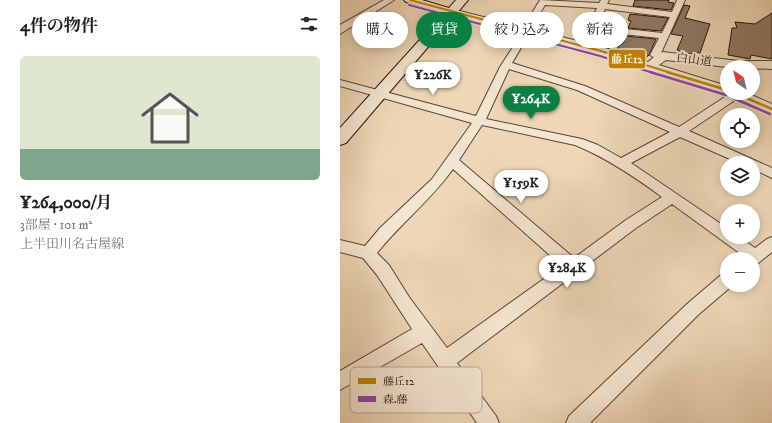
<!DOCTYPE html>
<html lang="ja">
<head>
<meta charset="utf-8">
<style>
  body { margin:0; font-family:"IM FELL DW Pica","Noto Serif JP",serif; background:#f2f2f2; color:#202124; height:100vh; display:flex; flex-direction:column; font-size:15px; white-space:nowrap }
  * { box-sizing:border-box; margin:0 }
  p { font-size:13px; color:#757577 }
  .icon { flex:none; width:22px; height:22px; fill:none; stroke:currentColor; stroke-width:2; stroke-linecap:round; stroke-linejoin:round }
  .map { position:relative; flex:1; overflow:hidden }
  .drawer { display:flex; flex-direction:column; background:#fff; width:340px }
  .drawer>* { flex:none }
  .hud { position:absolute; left:12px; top:12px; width:360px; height:36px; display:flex; gap:8px }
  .needle { width:26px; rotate:325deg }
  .tools { position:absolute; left:380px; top:60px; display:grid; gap:8px }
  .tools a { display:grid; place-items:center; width:40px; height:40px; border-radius:50%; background:#fff; box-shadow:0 2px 10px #0003; font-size:20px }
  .price { position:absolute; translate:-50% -34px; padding:0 9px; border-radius:14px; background:#fff; color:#222; font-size:13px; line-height:26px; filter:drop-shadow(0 1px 2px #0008) }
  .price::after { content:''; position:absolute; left:50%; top:24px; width:12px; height:9px; margin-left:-6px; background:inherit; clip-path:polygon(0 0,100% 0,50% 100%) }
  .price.active { background:#0b8043; color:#fff }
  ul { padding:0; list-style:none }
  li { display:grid; align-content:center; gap:8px; height:212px; padding:0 20px }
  li span { display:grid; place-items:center; height:124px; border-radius:6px; color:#555 }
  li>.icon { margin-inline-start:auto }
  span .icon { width:72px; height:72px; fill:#fffc; stroke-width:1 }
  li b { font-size:17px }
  h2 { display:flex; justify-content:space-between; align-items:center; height:48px; padding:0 20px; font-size:17px }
  .tag { padding:0 14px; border-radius:18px; background:#fff; box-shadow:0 2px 10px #0003; font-size:14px; line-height:36px }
  .tag.active { background:#0b8043; color:#fff }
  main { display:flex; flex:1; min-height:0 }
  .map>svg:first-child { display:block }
  .building { fill:#8f7963; stroke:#281308 }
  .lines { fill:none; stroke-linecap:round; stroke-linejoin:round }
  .minor-casing { stroke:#5a4434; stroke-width:2 }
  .tertiary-casing { stroke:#5a4434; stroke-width:2 }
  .secondary-casing { stroke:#281308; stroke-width:2 }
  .minor { fill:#f4e5d0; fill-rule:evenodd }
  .tertiary { fill:#f4e5d0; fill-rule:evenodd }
  .secondary { fill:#f4e5d0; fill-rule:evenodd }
  .bus-1-far1-casing { stroke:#f4e5d0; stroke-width:4 }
  .bus-1-casing { stroke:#f4e5d0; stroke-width:5 }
  .bus-2-far1-casing { stroke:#f4e5d0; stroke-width:4 }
  .bus-2-casing { stroke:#f4e5d0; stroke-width:5 }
  .bus-1-far1 { stroke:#c38102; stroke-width:2 }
  .bus-1 { stroke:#c38102; stroke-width:2.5 }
  .bus-2-far1 { stroke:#8e44ad; stroke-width:2 }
  .bus-2 { stroke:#8e44ad; stroke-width:2.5 }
  .labels { text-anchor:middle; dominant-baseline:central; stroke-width:4; stroke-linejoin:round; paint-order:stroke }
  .far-street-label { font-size:12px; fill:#281308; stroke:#f4e5d0 }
  .key { fill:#f4e5d0; stroke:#b7a694; stroke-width:1 }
  .key-label { font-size:11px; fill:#281308 }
  .line-badge { stroke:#f4e5d0; stroke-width:1.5 }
  .badge-label { font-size:11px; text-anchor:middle; font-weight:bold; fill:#fff }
</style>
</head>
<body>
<main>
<section class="drawer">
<h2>4件の物件<svg class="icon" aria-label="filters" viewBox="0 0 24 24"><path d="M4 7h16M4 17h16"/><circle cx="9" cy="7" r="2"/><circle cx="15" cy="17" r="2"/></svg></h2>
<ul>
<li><span style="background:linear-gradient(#dfe7d0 75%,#7fa58c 0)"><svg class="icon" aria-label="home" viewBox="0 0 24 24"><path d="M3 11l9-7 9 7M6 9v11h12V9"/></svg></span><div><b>¥264,000/月</b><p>3部屋 · 101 m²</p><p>上半田川名古屋線</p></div></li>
</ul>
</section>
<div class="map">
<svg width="432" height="423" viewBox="0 0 432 423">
  <rect width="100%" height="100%" fill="#eed7b7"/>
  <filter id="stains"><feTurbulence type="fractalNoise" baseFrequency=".005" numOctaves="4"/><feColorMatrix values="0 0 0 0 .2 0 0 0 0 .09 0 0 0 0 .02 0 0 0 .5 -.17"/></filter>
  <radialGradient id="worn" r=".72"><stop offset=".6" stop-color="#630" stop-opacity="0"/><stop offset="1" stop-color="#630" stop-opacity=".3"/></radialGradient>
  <!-- building -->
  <g class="building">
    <path d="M295,0H329L328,2L334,3L331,10L293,6Z"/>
    <path d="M344,5L350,6L345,18L370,24L360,53L354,52V54L339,52V50H337L343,36L331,34Z"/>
    <path d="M432,13V59L411,55L410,59L388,55L392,28H397L395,22L415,24Z"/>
    <path d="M290,14L328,18L321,31L288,28L291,21L288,20Z"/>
    <path d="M286,36L316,39L309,55L304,59L277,50L279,49L277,48L284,42Z"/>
  </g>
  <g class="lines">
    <!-- minor casing -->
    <g class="minor-casing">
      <g id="minor">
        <path d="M44,0H54L0,34V25Z"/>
        <path d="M200,0L259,3L261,0H269L267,4L332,12L337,0H345L321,53L326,54L328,56L326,58H315L310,55L319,38L256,31L247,49H241L239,47L257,8L205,5C193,24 184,44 172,63L245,86L339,127L391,93H402L401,96L349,131L432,168V178L413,169V163H399L340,137L291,163L387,228V237H399L415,248L427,239L432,237V252L417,264L413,265V259H404L405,257L332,204L296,228L117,363L156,416L159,423H137L82,343L0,390V371L72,329L37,275L23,258L0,252V240L25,246L40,228L92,179L132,123L0,86V80L136,116L160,67L178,39L181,31ZM265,9L330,17L322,33L258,26ZM169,69L237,90L330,132L281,158L258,145L242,139L146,119ZM142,125L235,145C267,158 295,177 322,197L286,220L234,258L119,160ZM113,169L222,266L107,348L69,297L49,265L37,253C61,223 91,200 113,169Z"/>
        <path d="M387,273V285H393L359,314L250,423H226L229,416L347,304L381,275Z"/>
      </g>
    </g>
    <!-- tertiary casing -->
    <g class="tertiary-casing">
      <path id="tertiary" d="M112,9L265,48L308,62L319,53L323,52L399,61H432V69L387,67L326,60L319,65L387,86V93H407L432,104V113L390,96L389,94L257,54L108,14L107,12Z"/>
    </g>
    <!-- secondary casing -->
    <g class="secondary-casing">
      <path id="secondary" d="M64,0H82L109,8L116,0H128L6,143L0,145V128L104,13L66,2Z"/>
    </g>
    <!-- minor -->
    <use href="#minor" class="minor"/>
    <!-- tertiary -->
    <use href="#tertiary" class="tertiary"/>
    <!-- secondary -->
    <use href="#secondary" class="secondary"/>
    <!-- bus-1-far1 casing -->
    <g class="bus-1-far1-casing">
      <path id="bus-1-far1" d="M70,0L261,51L331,73"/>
    </g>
    <!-- bus-1 casing -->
    <g class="bus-1-casing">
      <g id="bus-1">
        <path d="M327,72L387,90"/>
        <path d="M395,93L432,109"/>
      </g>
    </g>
    <!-- bus-2-far1 casing -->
    <g class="bus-2-far1-casing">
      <path id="bus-2-far1" d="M69,5L260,56L313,73"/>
    </g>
    <!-- bus-2 casing -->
    <g class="bus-2-casing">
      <g id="bus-2">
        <path d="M310,72L386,95"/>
        <path d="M393,98L430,114"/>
      </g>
    </g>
    <!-- bus-1-far1 -->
    <use href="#bus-1-far1" class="bus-1-far1"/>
    <!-- bus-1 -->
    <use href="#bus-1" class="bus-1"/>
    <!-- bus-2-far1 -->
    <use href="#bus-2-far1" class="bus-2-far1"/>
    <!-- bus-2 -->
    <use href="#bus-2" class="bus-2"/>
  </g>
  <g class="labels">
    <!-- far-street labels -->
    <g class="far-street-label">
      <text transform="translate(354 60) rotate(7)">白山道</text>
    </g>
  </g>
  <!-- legend -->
  <rect x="10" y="367" width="132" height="46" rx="6" class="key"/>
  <rect x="18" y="378" width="18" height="6" fill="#c38102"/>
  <rect x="18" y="396" width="18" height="6" fill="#8e44ad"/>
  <g class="key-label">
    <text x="43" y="385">藤丘12</text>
    <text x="43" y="403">森.藤</text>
  </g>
  <rect class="line-badge" x="268" y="49" width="38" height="20" rx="4" fill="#c38102"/>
  <g class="badge-label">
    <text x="287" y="63">藤丘12</text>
  </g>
  <rect width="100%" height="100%" filter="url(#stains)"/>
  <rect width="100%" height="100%" fill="url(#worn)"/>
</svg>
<div class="tools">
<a><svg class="needle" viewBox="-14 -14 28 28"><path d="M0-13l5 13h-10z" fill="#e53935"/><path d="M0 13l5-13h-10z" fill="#757577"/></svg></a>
<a><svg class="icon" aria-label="locate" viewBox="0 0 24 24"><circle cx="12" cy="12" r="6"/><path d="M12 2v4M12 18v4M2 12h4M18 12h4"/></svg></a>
<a><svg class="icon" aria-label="layers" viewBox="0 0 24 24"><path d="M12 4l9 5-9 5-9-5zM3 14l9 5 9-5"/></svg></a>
<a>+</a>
<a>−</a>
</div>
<b class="price" style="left:93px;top:96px">¥226K</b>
<b class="price active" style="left:191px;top:120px">¥264K</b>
<b class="price" style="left:181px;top:204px">¥159K</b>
<b class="price" style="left:227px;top:289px">¥284K</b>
<div class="hud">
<a class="tag">購入</a>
<a class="tag active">賃貸</a>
<a class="tag">絞り込み</a>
<a class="tag">新着</a>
</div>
</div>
</main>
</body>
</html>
